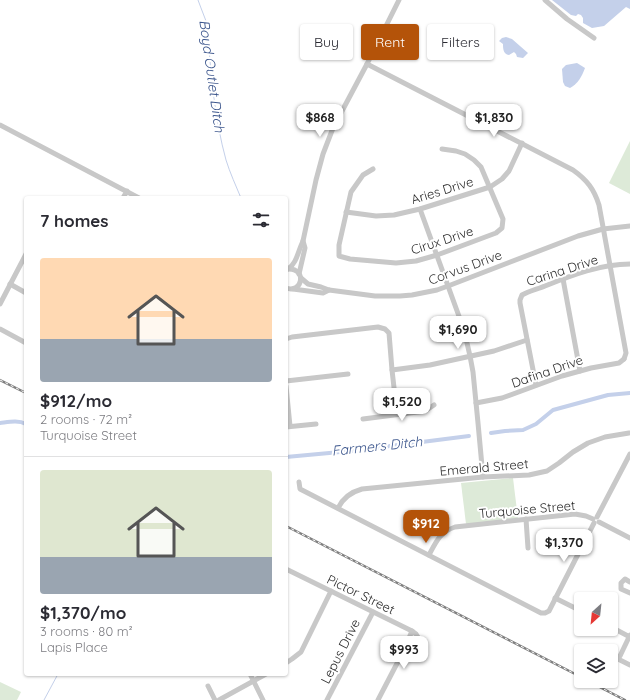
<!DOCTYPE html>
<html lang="en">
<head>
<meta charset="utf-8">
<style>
  body { margin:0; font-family:Quicksand,sans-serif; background:#f2f2f3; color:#2b2b33; height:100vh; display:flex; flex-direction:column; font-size:15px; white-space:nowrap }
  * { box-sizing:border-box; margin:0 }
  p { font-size:13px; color:#7c7c81 }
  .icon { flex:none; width:22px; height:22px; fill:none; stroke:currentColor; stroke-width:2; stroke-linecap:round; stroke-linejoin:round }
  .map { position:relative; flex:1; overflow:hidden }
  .side { position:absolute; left:24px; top:196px; width:264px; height:480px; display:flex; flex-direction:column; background:#fff; border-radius:4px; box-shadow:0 1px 3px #0004 }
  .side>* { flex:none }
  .banner { position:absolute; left:300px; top:24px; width:270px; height:36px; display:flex; gap:8px }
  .needle { width:26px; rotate:207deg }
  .tools { position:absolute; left:574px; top:592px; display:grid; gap:8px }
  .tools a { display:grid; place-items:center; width:44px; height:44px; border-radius:4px; background:#fff; box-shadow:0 1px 3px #0004; font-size:20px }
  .price { position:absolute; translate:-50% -34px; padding:0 9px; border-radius:8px; background:#fff; color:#222; font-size:13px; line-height:26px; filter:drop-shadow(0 1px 2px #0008) }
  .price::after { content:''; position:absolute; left:50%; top:24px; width:12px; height:9px; margin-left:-6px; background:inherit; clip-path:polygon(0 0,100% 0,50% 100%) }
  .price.active { background:#b45309; color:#fff }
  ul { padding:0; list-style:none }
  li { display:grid; align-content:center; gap:8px; height:212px; padding:0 16px }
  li+li { border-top:1px solid #e1e1e2 }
  li span { display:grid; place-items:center; height:124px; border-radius:4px; color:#555 }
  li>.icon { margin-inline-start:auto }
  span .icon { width:72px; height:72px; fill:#fffc; stroke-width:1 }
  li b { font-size:17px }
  h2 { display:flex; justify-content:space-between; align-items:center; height:48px; padding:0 16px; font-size:17px }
  .tag { padding:0 14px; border-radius:4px; background:#fff; box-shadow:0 1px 3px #0004; font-size:14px; line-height:36px }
  .tag.active { background:#b45309; color:#fff }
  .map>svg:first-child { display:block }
  .green { fill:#ddead8 }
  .water { fill:#c4d0ea }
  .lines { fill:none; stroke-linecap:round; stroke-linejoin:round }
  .stream { stroke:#c4d0ea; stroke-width:1 }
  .canal { stroke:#c4d0ea; stroke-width:4 }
  .minor { stroke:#c8c8c8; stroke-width:5 }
  .rail-casing { stroke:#808080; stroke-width:2.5 }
  .rail { stroke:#fff; stroke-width:1; stroke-dasharray:3; stroke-linecap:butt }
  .labels { text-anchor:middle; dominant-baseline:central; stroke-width:4; stroke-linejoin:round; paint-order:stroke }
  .street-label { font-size:13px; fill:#2b2b2b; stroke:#fff }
  .water-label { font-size:14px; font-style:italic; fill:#3b558c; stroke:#fff }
</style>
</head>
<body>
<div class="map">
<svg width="630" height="700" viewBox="0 0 630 700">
  <rect width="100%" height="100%" fill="#fff"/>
  <!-- green -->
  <g class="green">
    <path d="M630,141V194L609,183Z"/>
    <path d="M513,478L518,519L466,524L461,483Z"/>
    <path d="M0,682L21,692L17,700H0Z"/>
  </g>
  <!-- water -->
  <g class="water">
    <path d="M552,0H630V9L626,7L604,26L592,28L583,23V18L581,15L578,14L576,16L571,15Z"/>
    <path d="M506,37L512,39L528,53L523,58L517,57L516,54L514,52L509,55C503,54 503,48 503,44L499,41L502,38Z"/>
    <path d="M577,63L585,68C582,76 578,84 570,88L565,86L563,82L562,69L566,65Z"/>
  </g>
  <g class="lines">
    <!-- stream -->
    <g class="stream">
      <path d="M198,0L201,8L206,21V29L208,35C211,77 215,120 226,160C230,173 236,186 241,198"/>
      <path d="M44,700L58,674"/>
    </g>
    <!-- canal -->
    <g class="canal">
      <path d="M0,423C9,422 18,420 26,424"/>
      <path d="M491,433L505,431L523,430L536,424L553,410L608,395L630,393"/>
      <path d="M286,457L351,451L469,436"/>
    </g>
    <!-- minor -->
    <g class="minor">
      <path d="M545,0L567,19L594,38"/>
      <path d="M367,64L573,170C587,180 594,189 599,205L626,353L624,359"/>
      <path d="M0,125L139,198"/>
      <path d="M373,169L363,175L351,192L339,245V256L350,259L396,263L416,261L437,255L496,233L502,228L503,219L481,167L474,160L465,154L456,151L442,149"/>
      <path d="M123,198L127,191"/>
      <path d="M420,209L464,330L470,356L473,372L478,423L483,477"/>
      <path d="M346,212L376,216L394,215L420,209L490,187L502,179L509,171L522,143"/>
      <path d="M288,269C297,263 298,251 303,241L316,180L323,154L333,128L367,64L399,0"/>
      <path d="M299,274L305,248L303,241"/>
      <path d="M301,278L308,284L321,287L329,290L375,296H400L412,295L437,290L448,286L578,236L603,229L630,226"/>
      <path d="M563,279L580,371"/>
      <path d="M10,284L26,293"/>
      <path d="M286,288C303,294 307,268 288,269"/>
      <path d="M293,289L323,293L329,290"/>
      <path d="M0,304L26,254"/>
      <path d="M0,329L26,343"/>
      <path d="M286,339L292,337L378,327L385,329L389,333L392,370L397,414"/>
      <path d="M392,370L430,365L494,351L527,340"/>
      <path d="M286,381L348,374"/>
      <path d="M536,385L520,303V300L522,295C529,291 538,289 545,286C572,275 601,264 630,264"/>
      <path d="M286,386L290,426"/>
      <path d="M476,403L502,398L562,376L591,368L619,363L624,359"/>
      <path d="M363,419L425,411L434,405"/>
      <path d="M286,427L316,424"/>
      <path d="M299,482L300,489L541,613H545L549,611L594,523"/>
      <path d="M338,508C343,498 351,492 362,489L483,477L529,475L547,471L559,463L573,452L588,443L605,437L629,433"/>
      <path d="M597,517L630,454"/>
      <path d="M526,519L528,548"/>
      <path d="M599,522L630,538"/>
      <path d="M429,555C436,542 440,532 455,527L575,514L586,516L593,519"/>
      <path d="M286,569L412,631L416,634L422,644"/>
      <path d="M630,582L625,579L621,583V589L630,593"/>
      <path d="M555,598L581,611"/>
      <path d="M611,627L630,637"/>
      <path d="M620,656L630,635"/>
      <path d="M618,659L630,665"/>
      <path d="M286,663L292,659L301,652L331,591"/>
      <path d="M250,674L263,700"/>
      <path d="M208,686L215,700"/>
      <path d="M219,700L266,674"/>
      <path d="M327,700L373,612"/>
      <path d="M378,700L404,650L412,631"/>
    </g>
    <!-- rail casing -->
    <g class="rail-casing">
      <g id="rail">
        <path d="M0,380L26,393"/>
        <path d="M286,526L581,677"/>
        <path d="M588,681L625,700"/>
      </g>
    </g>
    <!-- rail -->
    <use href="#rail" class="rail"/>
  </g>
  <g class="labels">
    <!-- street labels -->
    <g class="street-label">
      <text transform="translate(442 190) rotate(-17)">Aries Drive</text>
      <text transform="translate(442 240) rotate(-18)">Cirux Drive</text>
      <text transform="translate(465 267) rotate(-20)">Corvus Drive</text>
      <text transform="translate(562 270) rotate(-18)">Carina Drive</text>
      <text transform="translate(547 371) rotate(-19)">Dafina Drive</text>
      <text transform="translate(484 467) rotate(-5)">Emerald Street</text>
      <text transform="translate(527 509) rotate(-5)">Turquoise Street</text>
      <text transform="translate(361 594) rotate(26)">Pictor Street</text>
      <text transform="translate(340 651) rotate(-63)">Lepus Drive</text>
    </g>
    <!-- water labels -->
    <g class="water-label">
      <text transform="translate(212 76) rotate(82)">Boyd Outlet Ditch</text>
      <text transform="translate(377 446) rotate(-6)">Farmers Ditch</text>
    </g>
  </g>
</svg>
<div class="tools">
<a><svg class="needle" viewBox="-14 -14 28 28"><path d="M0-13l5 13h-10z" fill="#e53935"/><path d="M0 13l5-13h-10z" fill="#7c7c81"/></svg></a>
<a><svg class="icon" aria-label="layers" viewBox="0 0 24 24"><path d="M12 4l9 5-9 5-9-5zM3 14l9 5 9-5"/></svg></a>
</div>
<b class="price" style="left:320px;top:138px">$868</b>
<b class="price" style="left:494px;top:138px">$1,830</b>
<b class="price" style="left:458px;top:350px">$1,690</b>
<b class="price" style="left:402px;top:422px">$1,520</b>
<b class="price active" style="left:426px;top:544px">$912</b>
<b class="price" style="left:564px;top:563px">$1,370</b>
<b class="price" style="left:404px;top:670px">$993</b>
<div class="banner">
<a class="tag">Buy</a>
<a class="tag active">Rent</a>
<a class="tag">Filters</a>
</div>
<section class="side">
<h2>7 homes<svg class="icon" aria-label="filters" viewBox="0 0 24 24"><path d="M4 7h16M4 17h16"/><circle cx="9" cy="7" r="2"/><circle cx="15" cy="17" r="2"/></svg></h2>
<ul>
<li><span style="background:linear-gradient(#ffd9b3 65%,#9aa5b1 0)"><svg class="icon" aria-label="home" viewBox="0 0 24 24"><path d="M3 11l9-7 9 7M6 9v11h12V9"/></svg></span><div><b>$912/mo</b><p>2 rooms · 72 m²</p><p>Turquoise Street</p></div></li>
<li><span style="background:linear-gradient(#dfe7d0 70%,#9aa5b1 0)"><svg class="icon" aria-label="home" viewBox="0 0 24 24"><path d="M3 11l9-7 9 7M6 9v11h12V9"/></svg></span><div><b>$1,370/mo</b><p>3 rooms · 80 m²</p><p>Lapis Place</p></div></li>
</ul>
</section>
</div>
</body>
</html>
